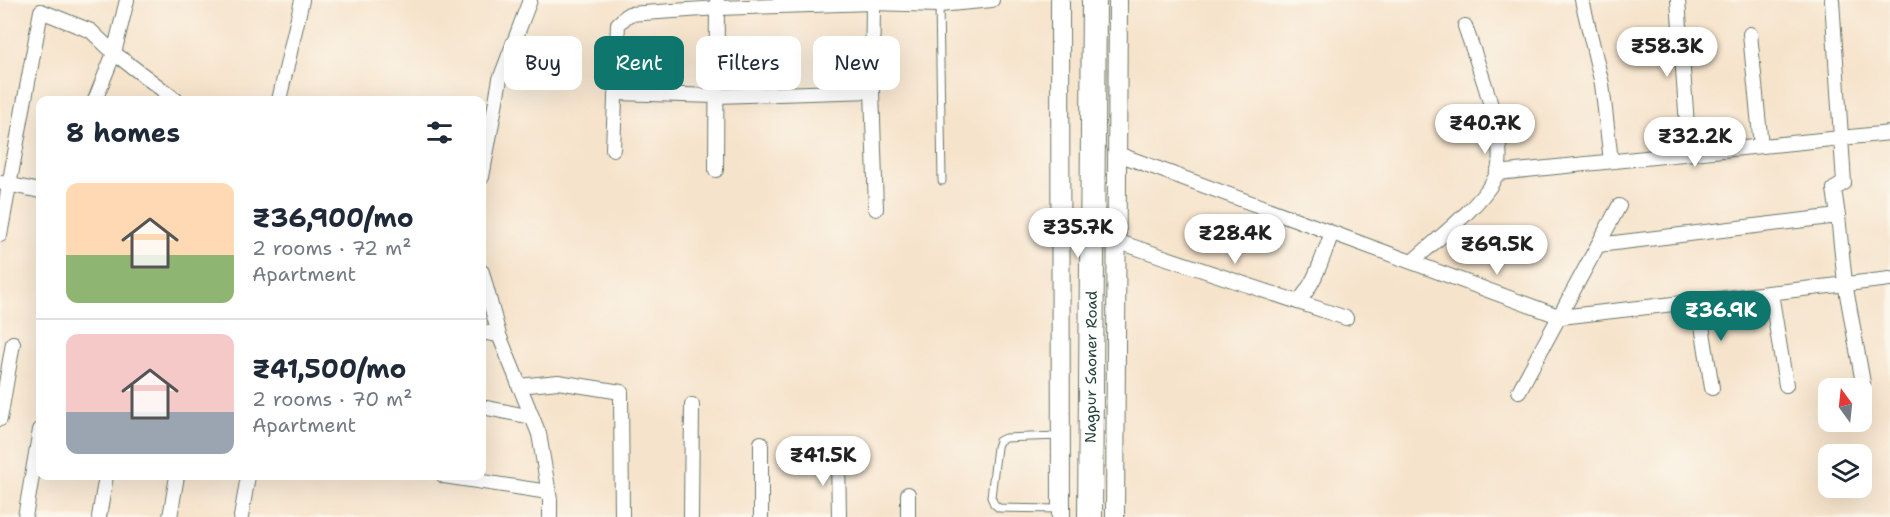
<!DOCTYPE html>
<html lang="en">
<head>
<meta charset="utf-8">
<style>
  body { margin:0; font-family:"Shantell Sans",sans-serif; background:#f6f6f7; color:#1f2937; height:100vh; display:flex; flex-direction:column; font-size:22px; white-space:nowrap }
  * { box-sizing:border-box; margin:0 }
  p { font-size:20px; color:#747a83 }
  .icon { flex:none; width:33px; height:33px; fill:none; stroke:currentColor; stroke-width:2; stroke-linecap:round; stroke-linejoin:round }
  .map { position:relative; flex:1; overflow:hidden }
  .drawer { position:absolute; left:36px; top:96px; width:450px; height:384px; display:flex; flex-direction:column; background:#fff; border-radius:12px; box-shadow:0 6px 24px #0002 }
  .drawer>* { flex:none }
  .top-card { position:absolute; left:504px; top:36px; width:570px; height:54px; display:flex; gap:12px }
  .needle { width:39px; rotate:345deg }
  .controls { position:absolute; left:1818px; top:378px; display:grid; gap:12px }
  .controls a { display:grid; place-items:center; width:54px; height:54px; border-radius:12px; background:#fff; box-shadow:0 6px 24px #0002; font-size:30px }
  .price { position:absolute; translate:-50% -51px; padding:0 14px; border-radius:21px; background:#fff; color:#222; font-size:20px; line-height:39px; filter:drop-shadow(0 2px 3px #0008) }
  .price::after { content:''; position:absolute; left:50%; top:36px; width:18px; height:14px; margin-left:-9px; background:inherit; clip-path:polygon(0 0,100% 0,50% 100%) }
  .price.active { background:#0f766e; color:#fff }
  ul { padding:0; list-style:none }
  li { display:flex; align-items:center; gap:18px; height:150px; padding:0 30px }
  li+li { border-top:2px solid #e0e1e3 }
  li span { display:grid; place-items:center; flex:none; width:168px; height:120px; border-radius:12px; color:#555 }
  li>.icon { margin-inline-start:auto }
  span .icon { width:72px; height:72px; fill:#fffc; stroke-width:1 }
  li b { font-size:26px }
  h2 { display:flex; justify-content:space-between; align-items:center; height:72px; padding:0 30px; font-size:26px }
  .pill { padding:0 21px; border-radius:12px; background:#fff; box-shadow:0 6px 24px #0002; font-size:21px; line-height:54px }
  .pill.active { background:#0f766e; color:#fff }
  .map>svg:first-child { display:block }
  .lines { fill:none; stroke-linecap:round; stroke-linejoin:round }
  .lane-casing { stroke:#6a7769; stroke-width:9 }
  .street-casing { stroke:#6a7769; stroke-width:16 }
  .secondary-casing { stroke:#6a7769; stroke-width:20 }
  .highway-casing { stroke:#6a7769; stroke-width:26 }
  .lane { stroke:#fff; stroke-width:7 }
  .street { stroke:#fff; stroke-width:14 }
  .secondary { stroke:#fff; stroke-width:18 }
  .highway { stroke:#fff; stroke-width:24 }
  .labels { text-anchor:middle; dominant-baseline:central; stroke-width:5; stroke-linejoin:round; paint-order:stroke }
  .street-label { font-size:15px; fill:#1f3d34; stroke:#fbf7ec }
</style>
</head>
<body>
<div class="map">
<svg width="1890" height="517" viewBox="0 0 1890 517">
  <rect width="100%" height="100%" fill="#fbf7ec"/>
  <filter id="ink" filterUnits="userSpaceOnUse"><feTurbulence type="fractalNoise" baseFrequency=".0167" numOctaves="2"/><feDisplacementMap in="SourceGraphic" scale="12" xChannelSelector="R" yChannelSelector="G"/><feConvolveMatrix kernelMatrix="1 2 1 2 8 2 1 2 1" color-interpolation-filters="sRGB"/></filter>
  <filter id="wash" filterUnits="userSpaceOnUse"><feTurbulence type="fractalNoise" baseFrequency=".008" numOctaves="4" result="noise"/><feDisplacementMap in="SourceGraphic" scale="24" xChannelSelector="R" yChannelSelector="G"/><feGaussianBlur stdDeviation="1.35" result="paint"/><feColorMatrix in="noise" values="0 0 0 0 0 0 0 0 0 0 0 0 0 0 0 0 0 1.4 0 .05"/><feComposite in="paint" operator="in"/></filter>
  <g filter="url(#wash)">
    <rect width="100%" height="100%" fill="#f6e3cb"/>
  </g>
  <g filter="url(#ink)">
    <g class="lines">
      <!-- lane casing -->
      <g class="lane-casing">
        <g id="lane">
          <path d="M939,5L942,181"/>
          <path d="M1060,436L1005,438L999,441L997,447L991,497L994,504L999,508L1061,509"/>
        </g>
      </g>
      <!-- street casing -->
      <g class="street-casing">
        <g id="street">
          <path d="M127,0L114,53L176,100"/>
          <path d="M1582,0L1602,84L1611,161"/>
          <path d="M1678,0L1689,153"/>
          <path d="M1832,0L1844,183L1834,189L1838,216"/>
          <path d="M873,3L872,91L876,209"/>
          <path d="M1750,34L1761,146"/>
          <path d="M616,93L716,96L872,91"/>
          <path d="M279,100L302,0"/>
          <path d="M613,149L618,24L629,14L718,8L873,3L939,5L992,0"/>
          <path d="M1118,154L1561,317L1890,279"/>
          <path d="M716,170L717,1"/>
          <path d="M1497,173L1890,133"/>
          <path d="M482,177L500,79L530,0"/>
          <path d="M2,183L40,191"/>
          <path d="M0,235L41,11L91,31L114,53L95,100"/>
          <path d="M1116,241L1346,318"/>
          <path d="M1598,245L1838,216L1845,283L1863,383"/>
          <path d="M1412,262C1436,240 1486,202 1497,173C1509,142 1476,60 1465,26"/>
          <path d="M482,272L499,335L539,434L550,500V517"/>
          <path d="M1771,293L1786,385"/>
          <path d="M1698,301L1712,388"/>
          <path d="M1298,302C1316,282 1322,258 1332,233"/>
          <path d="M482,332L499,335"/>
          <path d="M519,386L558,382L621,392L622,517"/>
          <path d="M1519,391L1619,206"/>
          <path d="M482,407L532,417"/>
          <path d="M0,419L13,343"/>
          <path d="M838,456L839,517"/>
          <path d="M444,476L548,492"/>
          <path d="M25,517L40,430"/>
          <path d="M99,517L106,476"/>
          <path d="M170,517L177,476"/>
          <path d="M241,517L248,476"/>
          <path d="M691,517L692,405"/>
          <path d="M761,517V443"/>
          <path d="M908,517V494"/>
        </g>
      </g>
      <!-- secondary casing -->
      <g class="secondary-casing">
        <g id="secondary">
          <path d="M1060,0L1061,517"/>
          <path d="M1115,517L1118,0"/>
        </g>
      </g>
      <!-- highway casing -->
      <g class="highway-casing">
        <g id="highway">
          <path id="s1" d="M1090,517L1094,0"/>
        </g>
      </g>
      <!-- lane -->
      <use href="#lane" class="lane"/>
      <!-- street -->
      <use href="#street" class="street"/>
      <!-- secondary -->
      <use href="#secondary" class="secondary"/>
      <!-- highway -->
      <use href="#highway" class="highway"/>
    </g>
  </g>
  <g class="labels">
    <!-- street labels -->
    <g class="street-label">
      <text stroke="none"><textPath href="#s1" startOffset="150">Nagpur Saoner Road</textPath></text>
    </g>
  </g>
</svg>
<div class="controls">
<a><svg class="needle" viewBox="-14 -14 28 28"><path d="M0-13l5 13h-10z" fill="#e53935"/><path d="M0 13l5-13h-10z" fill="#747a83"/></svg></a>
<a><svg class="icon" aria-label="layers" viewBox="0 0 24 24"><path d="M12 4l9 5-9 5-9-5zM3 14l9 5 9-5"/></svg></a>
</div>
<b class="price" style="left:1667px;top:78px">₹58.3K</b>
<b class="price" style="left:1485px;top:155px">₹40.7K</b>
<b class="price" style="left:1695px;top:168px">₹32.2K</b>
<b class="price" style="left:1078px;top:259px">₹35.7K</b>
<b class="price" style="left:1235px;top:265px">₹28.4K</b>
<b class="price" style="left:1497px;top:276px">₹69.5K</b>
<b class="price active" style="left:1721px;top:342px">₹36.9K</b>
<b class="price" style="left:823px;top:487px">₹41.5K</b>
<div class="top-card">
<a class="pill">Buy</a>
<a class="pill active">Rent</a>
<a class="pill">Filters</a>
<a class="pill">New</a>
</div>
<section class="drawer">
<h2>8 homes<svg class="icon" aria-label="filters" viewBox="0 0 24 24"><path d="M4 7h16M4 17h16"/><circle cx="9" cy="7" r="2"/><circle cx="15" cy="17" r="2"/></svg></h2>
<ul>
<li><span style="background:linear-gradient(#ffd9b3 60%,#8fb573 0)"><svg class="icon" aria-label="home" viewBox="0 0 24 24"><path d="M3 11l9-7 9 7M6 9v11h12V9"/></svg></span><div><b>₹36,900/mo</b><p>2 rooms · 72 m²</p><p>Apartment</p></div></li>
<li><span style="background:linear-gradient(#f6c9c9 65%,#9aa5b1 0)"><svg class="icon" aria-label="home" viewBox="0 0 24 24"><path d="M3 11l9-7 9 7M6 9v11h12V9"/></svg></span><div><b>₹41,500/mo</b><p>2 rooms · 70 m²</p><p>Apartment</p></div></li>
</ul>
</section>
</div>
</body>
</html>
